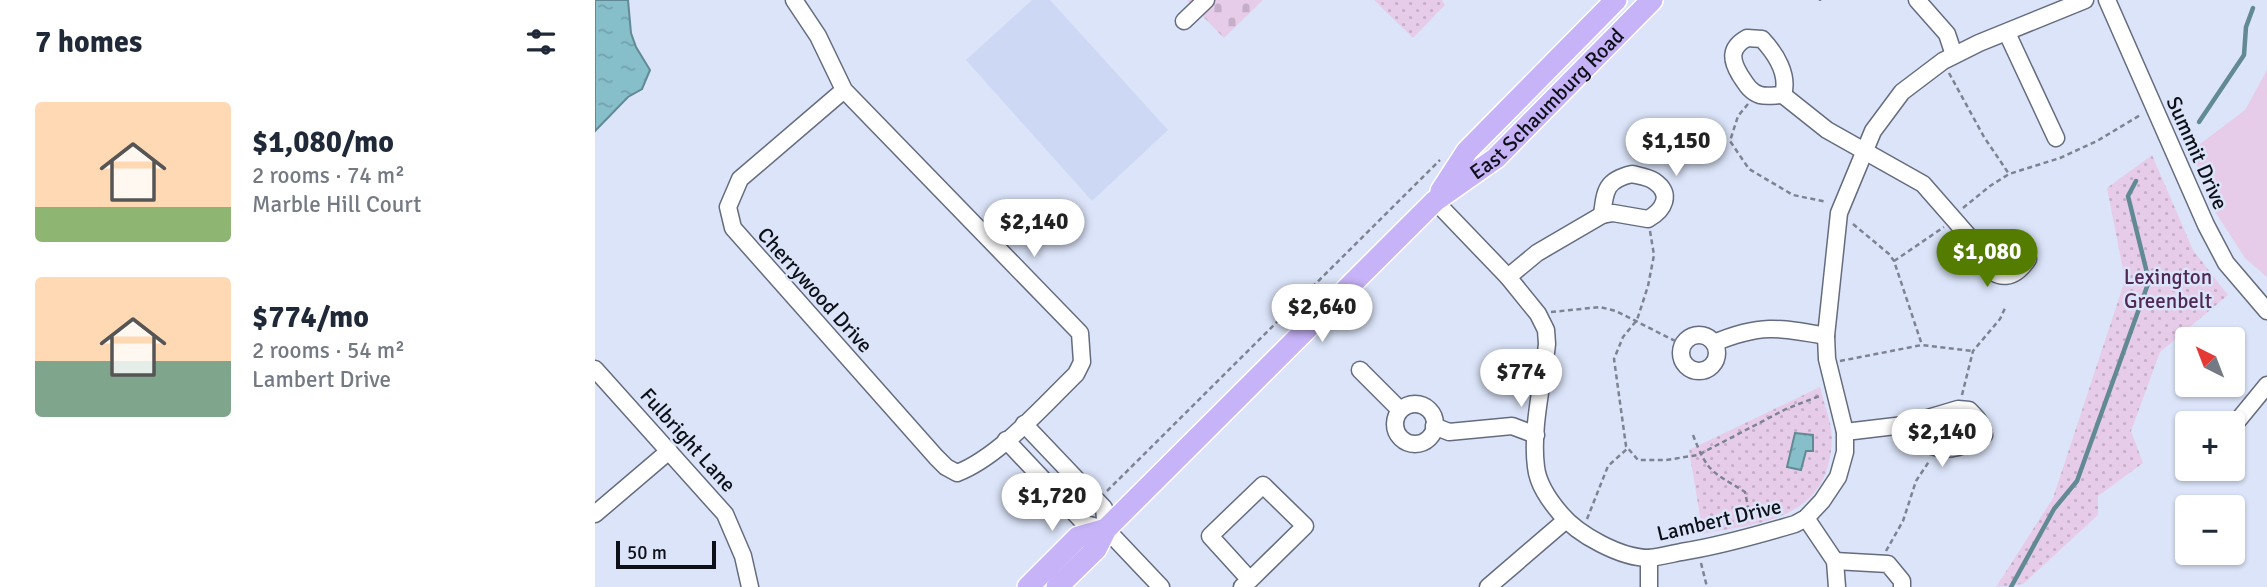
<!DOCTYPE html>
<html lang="en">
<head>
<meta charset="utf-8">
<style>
  body { margin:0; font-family:Signika,sans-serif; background:#f2f2f3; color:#1f2937; height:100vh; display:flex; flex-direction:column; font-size:26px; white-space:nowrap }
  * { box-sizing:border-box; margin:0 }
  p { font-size:23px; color:#747a83 }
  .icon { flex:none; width:38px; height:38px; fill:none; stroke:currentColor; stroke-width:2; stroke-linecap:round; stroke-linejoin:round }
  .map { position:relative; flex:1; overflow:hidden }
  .details { display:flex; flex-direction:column; background:#fff; width:595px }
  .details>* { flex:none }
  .needle { width:46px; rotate:318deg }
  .tools { position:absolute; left:1580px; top:327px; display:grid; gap:14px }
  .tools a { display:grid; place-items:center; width:70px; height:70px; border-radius:7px; background:#fff; box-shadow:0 2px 5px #0004; font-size:35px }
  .scale { position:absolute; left:21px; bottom:18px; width:100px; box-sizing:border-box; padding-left:7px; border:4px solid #0d1017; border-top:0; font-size:19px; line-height:24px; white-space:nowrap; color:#0d1017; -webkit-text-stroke:5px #dbe4f9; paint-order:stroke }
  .price { position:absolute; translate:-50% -60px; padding:0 16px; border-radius:24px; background:#fff; color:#222; font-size:23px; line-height:46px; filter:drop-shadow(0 2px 4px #0008) }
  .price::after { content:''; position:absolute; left:50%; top:42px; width:21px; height:16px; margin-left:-10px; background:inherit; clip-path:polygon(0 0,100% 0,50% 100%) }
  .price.on { background:#547d00; color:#fff }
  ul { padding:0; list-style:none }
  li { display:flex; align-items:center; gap:21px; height:175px; padding:0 35px }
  li span { display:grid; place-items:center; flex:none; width:196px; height:140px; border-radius:7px; color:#555 }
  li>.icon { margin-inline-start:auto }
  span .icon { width:84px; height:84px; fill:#fffc; stroke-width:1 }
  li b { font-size:30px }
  h2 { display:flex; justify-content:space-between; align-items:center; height:84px; padding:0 35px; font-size:30px }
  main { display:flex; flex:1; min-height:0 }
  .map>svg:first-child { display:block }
  .built { fill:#cdd8f4 }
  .grass { fill:#e7ccea }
  .cemetery { fill:url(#cemetery-stones) }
  .park { fill:url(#park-dots) }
  .water { fill:url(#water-ripples); stroke:#628a94; stroke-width:2 }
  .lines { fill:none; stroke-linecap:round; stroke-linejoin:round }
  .stream { stroke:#628a94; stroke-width:4.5 }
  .minor-casing { stroke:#656c7f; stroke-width:19 }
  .major-casing { stroke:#fff; stroke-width:24 }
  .path { stroke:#7d8391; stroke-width:2.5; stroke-dasharray:5 3.5; stroke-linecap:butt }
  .minor { stroke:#fff; stroke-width:16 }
  .major { stroke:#c7b3f7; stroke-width:21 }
  .labels { text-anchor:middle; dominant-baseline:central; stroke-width:5; stroke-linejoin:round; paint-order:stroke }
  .street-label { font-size:21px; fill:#0d1017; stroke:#dbe4f9 }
  .park-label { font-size:21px; fill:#502855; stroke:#dbe4f9 }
</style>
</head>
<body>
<main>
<section class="details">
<h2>7 homes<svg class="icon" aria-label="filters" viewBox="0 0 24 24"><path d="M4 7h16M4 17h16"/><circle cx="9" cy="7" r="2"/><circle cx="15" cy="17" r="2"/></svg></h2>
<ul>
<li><span style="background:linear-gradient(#ffd9b3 75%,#8fb573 0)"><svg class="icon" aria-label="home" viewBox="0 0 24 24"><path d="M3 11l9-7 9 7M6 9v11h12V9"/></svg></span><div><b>$1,080/mo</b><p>2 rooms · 74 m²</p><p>Marble Hill Court</p></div></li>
<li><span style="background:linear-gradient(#ffd9b3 60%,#7fa58c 0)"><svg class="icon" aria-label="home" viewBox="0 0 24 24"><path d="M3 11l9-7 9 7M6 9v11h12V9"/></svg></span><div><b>$774/mo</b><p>2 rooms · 54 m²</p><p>Lambert Drive</p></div></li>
</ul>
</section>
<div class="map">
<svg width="1672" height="587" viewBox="0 0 1672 587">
  <defs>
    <pattern id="cemetery-stones" width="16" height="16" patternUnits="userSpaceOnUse" patternTransform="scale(1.75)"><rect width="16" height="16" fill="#e7ccea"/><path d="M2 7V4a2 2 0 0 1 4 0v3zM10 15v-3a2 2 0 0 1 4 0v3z" fill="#c5aec8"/></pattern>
    <pattern id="park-dots" width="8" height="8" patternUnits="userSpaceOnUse" patternTransform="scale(1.75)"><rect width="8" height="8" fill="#e7ccea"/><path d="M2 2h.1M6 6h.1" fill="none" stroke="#c5aec8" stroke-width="1.8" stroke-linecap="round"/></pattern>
    <pattern id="water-ripples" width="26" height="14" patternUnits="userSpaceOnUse" patternTransform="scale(1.75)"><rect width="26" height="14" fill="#86beca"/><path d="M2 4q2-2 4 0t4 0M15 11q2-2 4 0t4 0" fill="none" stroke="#72a2ad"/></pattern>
  </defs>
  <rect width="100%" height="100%" fill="#dbe4f9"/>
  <!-- built -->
  <path class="built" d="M437,0H455L573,130L497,201L371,60Z"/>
  <!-- grass -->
  <path class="grass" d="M1672,70V277L1650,258L1615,204L1597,150L1650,110Z"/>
  <!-- cemetery -->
  <path class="cemetery" d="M592,0H668L629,38Z"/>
  <!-- park -->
  <g class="park">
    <path d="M779,0H847L850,5L818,38Z"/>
    <path d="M1557,155L1598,250L1633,295L1565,352L1536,431L1548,463L1503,496V515L1428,584L1401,587L1458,498L1530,280L1512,188Z"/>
    <path d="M1225,387C1228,401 1234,415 1236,429C1238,442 1236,454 1233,466C1217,522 1156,524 1108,534L1094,450Z"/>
  </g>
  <!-- water -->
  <g class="water">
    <path d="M0,0H33L36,33L41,47L55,70L47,89L33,97L0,131Z"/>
    <path d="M1200,433L1218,435V451H1211L1206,470L1192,467Z"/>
  </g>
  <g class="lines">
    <!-- stream -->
    <g class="stream">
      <path d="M1604,122L1649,55L1651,27L1658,8"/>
      <path d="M1416,587L1459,509L1482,481L1554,281L1533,196L1541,181"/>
    </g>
    <!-- minor casing -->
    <g class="minor-casing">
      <g id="minor">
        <path d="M199,0L223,36L249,90L485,333L487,362L481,374C449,405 404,457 362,473L351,467L341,457L138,228L133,207L145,179L249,90"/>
        <path d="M1322,0L1352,34L1359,55"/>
        <path d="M1512,0L1611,225L1631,263L1672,311"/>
        <path d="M589,21L611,0"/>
        <path d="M1412,33L1461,138"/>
        <path d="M1152,38L1167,39C1181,54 1194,75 1188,95C1181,95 1172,97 1165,95C1155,92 1151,84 1145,75C1136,60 1134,48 1152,38Z"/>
        <path d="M1188,95L1232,130L1328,184L1377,240C1382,246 1383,254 1387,261C1403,283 1420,279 1433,259L1431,248L1421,240H1404L1382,247"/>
        <path d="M1037,174C1044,176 1053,177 1059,181C1078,194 1069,210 1053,219L1018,213L1007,215C1010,190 1011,180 1037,174Z"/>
        <path d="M840,201L913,277L943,314L951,330L952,344C948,382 936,429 941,467C943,485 954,500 965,513C983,535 1026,558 1054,558C1065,557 1076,554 1086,552C1125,546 1163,535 1200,524L1211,518L1227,501L1243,477L1250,452V432L1232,359L1231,336L1244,213L1278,131L1307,92L1348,61L1384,43L1490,0"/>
        <path d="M913,277L942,253L1007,215"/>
        <circle cx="1104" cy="353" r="18"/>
        <path d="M1119,343C1164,324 1184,327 1231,336"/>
        <path d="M0,369L130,514L148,556L155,587"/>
        <path d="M765,370L805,410"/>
        <circle cx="820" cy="424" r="20"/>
        <path d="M429,424L509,508L511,529"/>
        <path d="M1640,424L1672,385"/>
        <path d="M839,426L854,432L917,426L941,435"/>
        <path d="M1250,432L1309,425L1363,409L1374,410C1382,418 1387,423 1389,435C1380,443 1374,444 1363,447C1337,454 1328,440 1309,425"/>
        <path d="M411,440L490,524L511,529L566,587"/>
        <path d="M0,514L74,451"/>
        <path d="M1211,518L1240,561L1242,587"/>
        <path d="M1240,561L1293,564L1307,581V587"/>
        <path d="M647,587L655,580L710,526L668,485L615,536L655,580"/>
        <path d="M893,587L971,520"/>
        <path d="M1054,587V558"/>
      </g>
    </g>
    <!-- major casing -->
    <g class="major-casing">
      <g id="major">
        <path d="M846,191L872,151L1021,0"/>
        <path d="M433,587L483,537L511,529"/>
        <path id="s1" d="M462,587L501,549L511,529L840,201L901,158L1057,0"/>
      </g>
    </g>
    <!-- path -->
    <g class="path">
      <path d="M1225,0V1"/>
      <path d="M1354,73L1389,137L1414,174"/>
      <path d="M1153,104L1143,116L1135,141L1154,169L1198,195L1232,202"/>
      <path d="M1368,208L1395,186L1414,174L1465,158L1502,141L1547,114"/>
      <path d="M1258,224L1294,254L1299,261L1327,345"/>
      <path d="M1055,231L1059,255L1053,286L1042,320L1028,337L1019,359L1031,446L1043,460H1071L1103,455L1191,409L1227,395"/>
      <path d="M1299,261L1349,227"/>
      <path d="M956,312L1005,307L1021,311L1088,345"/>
      <path d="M1245,361L1327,345L1378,351"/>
      <path d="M1367,395L1378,351L1405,319L1411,306"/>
      <path d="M1098,435C1113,474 1117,471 1150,492L1155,516L1158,520"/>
      <path d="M512,491L845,160"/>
      <path d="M1154,512L1162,506"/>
      <path d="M992,519L1013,466L1033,448"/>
      <path d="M1291,551L1308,521L1321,481L1335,460"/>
      <path d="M1106,563L1112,587"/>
    </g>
    <!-- minor -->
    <use href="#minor" class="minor"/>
    <!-- major -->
    <use href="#major" class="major"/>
  </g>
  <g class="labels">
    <!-- street labels -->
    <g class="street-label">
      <text stroke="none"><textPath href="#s1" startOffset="690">East Schaumburg Road</textPath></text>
      <text transform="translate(1602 153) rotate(66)">Summit Drive</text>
      <text transform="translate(220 290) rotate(48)">Cherrywood Drive</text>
      <text transform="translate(93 440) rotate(48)">Fulbright Lane</text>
      <text transform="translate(1124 520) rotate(-13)">Lambert Drive</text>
    </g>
    <!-- park labels -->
    <g class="park-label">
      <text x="1573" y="277">Lexington<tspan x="1573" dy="24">Greenbelt</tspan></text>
    </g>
  </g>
</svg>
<div class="tools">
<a><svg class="needle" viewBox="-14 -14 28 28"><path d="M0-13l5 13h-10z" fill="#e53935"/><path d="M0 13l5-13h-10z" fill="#747a83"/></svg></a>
<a>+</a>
<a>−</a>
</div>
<div class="scale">50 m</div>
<b class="price" style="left:1081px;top:178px">$1,150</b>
<b class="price" style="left:439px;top:259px">$2,140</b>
<b class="price on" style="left:1392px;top:289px">$1,080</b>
<b class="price" style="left:727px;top:344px">$2,640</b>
<b class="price" style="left:926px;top:409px">$774</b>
<b class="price" style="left:1347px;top:469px">$2,140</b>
<b class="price" style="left:457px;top:533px">$1,720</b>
</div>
</main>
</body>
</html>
